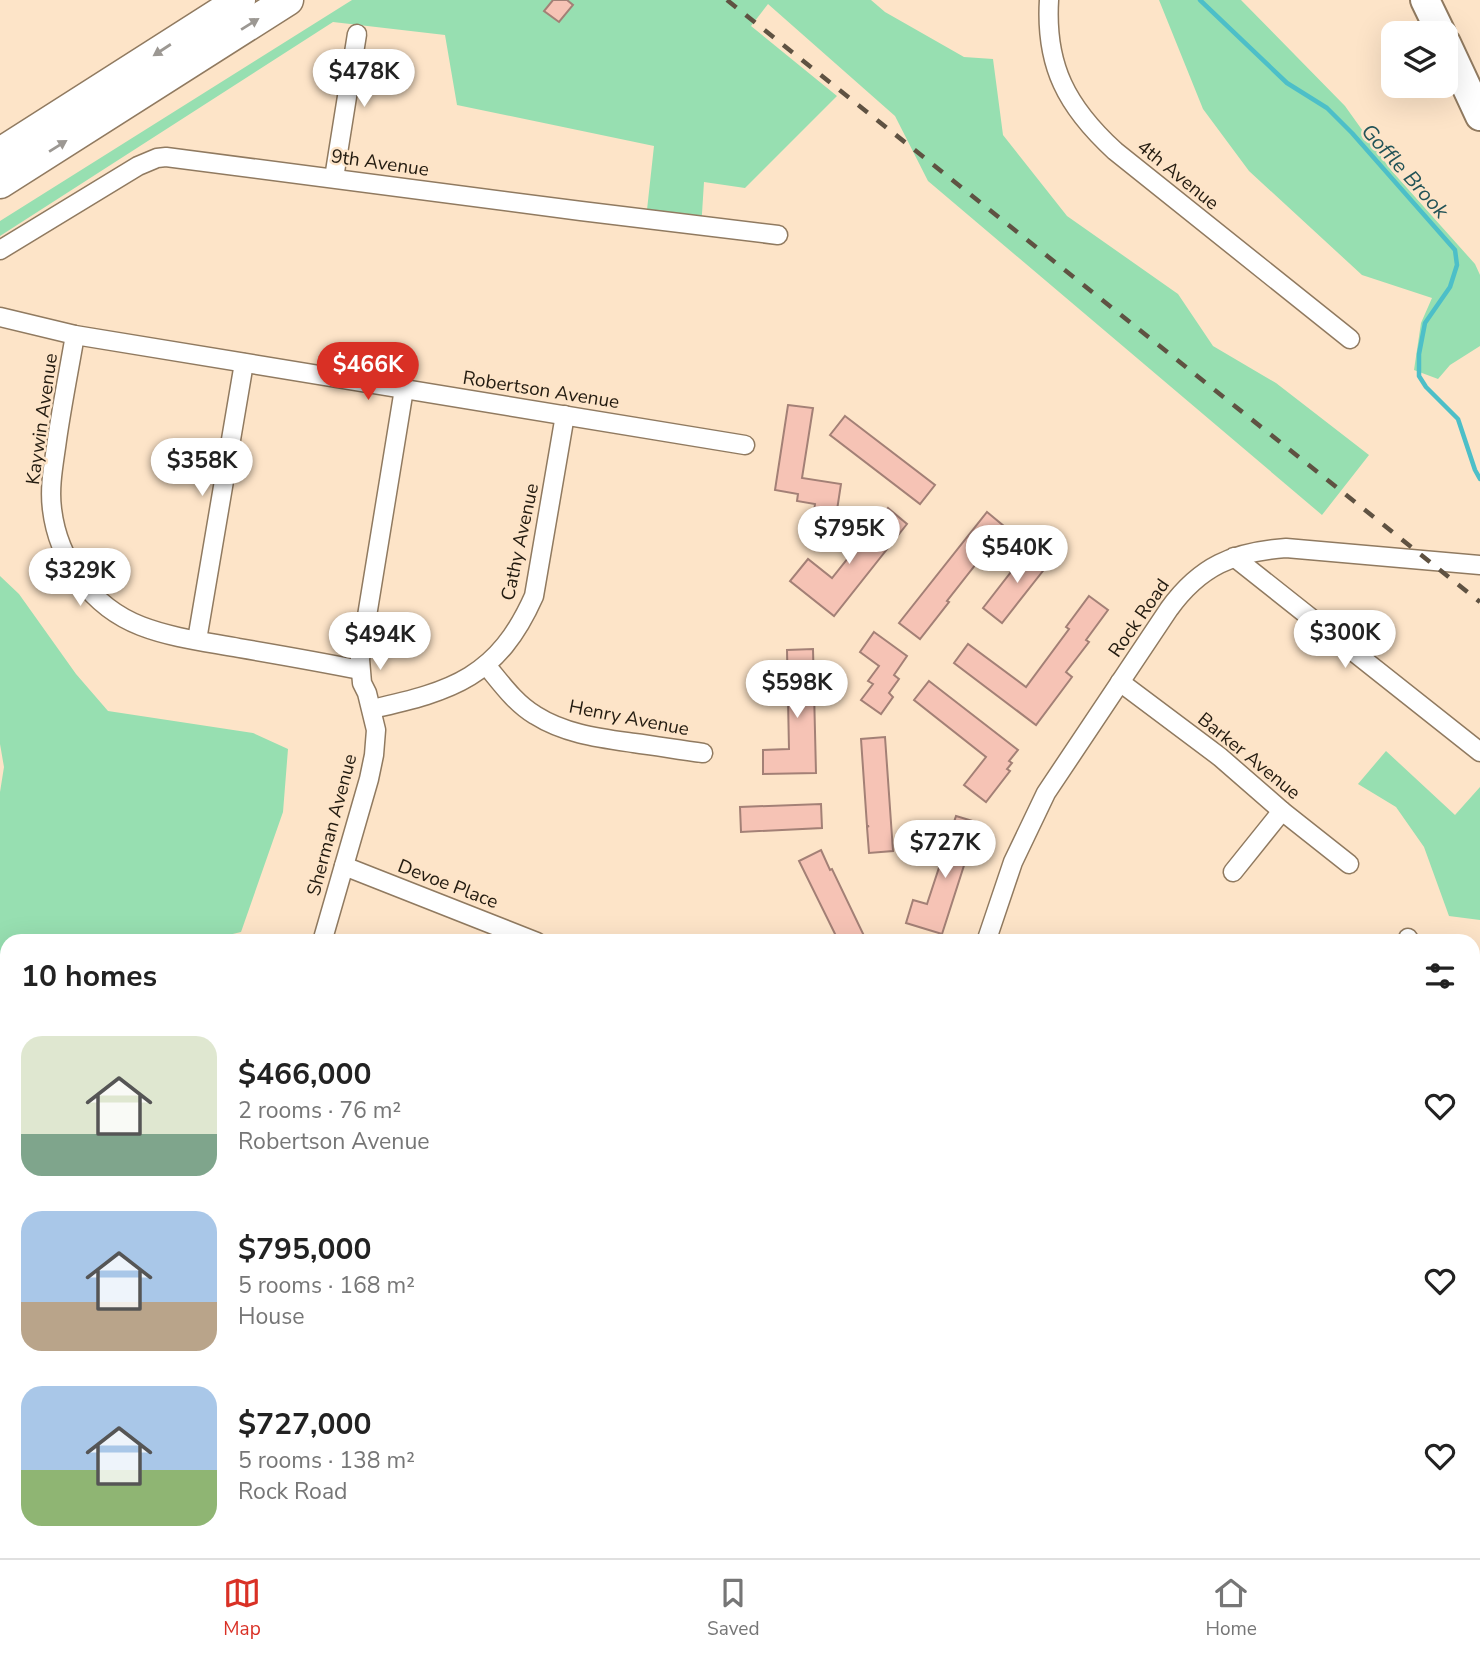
<!DOCTYPE html>
<html lang="en">
<head>
<meta charset="utf-8">
<style>
  body { margin:0; font-family:"Nunito Sans",sans-serif; background:#f2f2f2; color:#222; height:100vh; display:flex; flex-direction:column; font-size:26px; white-space:nowrap }
  * { box-sizing:border-box; margin:0 }
  p { font-size:23px; color:#767676 }
  .icon { flex:none; width:38px; height:38px; fill:none; stroke:currentColor; stroke-width:2; stroke-linecap:round; stroke-linejoin:round }
  .map { position:relative; flex:1; overflow:hidden }
  .details { position:absolute; left:0px; top:934px; width:1480px; height:625px; display:flex; flex-direction:column; background:#fff; border-radius:21px 21px 0 0; box-shadow:0 7px 28px #0002 }
  .details>* { flex:none }
  .fabs { position:absolute; left:1381px; top:21px; display:grid; gap:14px }
  .fabs a { display:grid; place-items:center; width:77px; height:77px; border-radius:14px; background:#fff; box-shadow:0 7px 28px #0002; font-size:35px }
  .price { position:absolute; translate:-50% -60px; padding:0 16px; border-radius:24px; background:#fff; color:#222; font-size:23px; line-height:46px; filter:drop-shadow(0 2px 4px #0008) }
  .price::after { content:''; position:absolute; left:50%; top:42px; width:21px; height:16px; margin-left:-10px; background:inherit; clip-path:polygon(0 0,100% 0,50% 100%) }
  .price.on { background:#d93025; color:#fff }
  ul { padding:0; list-style:none }
  li { display:flex; align-items:center; gap:21px; height:175px; padding:0 21px }
  li span { display:grid; place-items:center; flex:none; width:196px; height:140px; border-radius:21px; color:#555 }
  li>.icon { margin-inline-start:auto }
  span .icon { width:84px; height:84px; fill:#fffc; stroke-width:1 }
  li b { font-size:30px }
  h2 { display:flex; justify-content:space-between; align-items:center; height:84px; padding:0 21px; font-size:30px }
  .dock { display:flex; justify-content:space-around; align-items:center; height:98px; border-top:2px solid #e0e0e0; background:#fff; font-size:19px; color:#767676 }
  .dock a { display:grid; justify-items:center; gap:4px }
  .dock .on { color:#d93025 }
  .map>svg:first-child { display:block }
  .green { fill:#97dfb1 }
  .lines { fill:none; stroke-linecap:round; stroke-linejoin:round }
  .stream { stroke:#4dbfc8; stroke-width:4.5 }
  .building { fill:#f6c3b5; stroke:#a38076; stroke-width:2 }
  .minor-casing { stroke:#907a60; stroke-width:21 }
  .primary-casing { stroke:#907a60; stroke-width:32 }
  .trunk-casing { stroke:#907a60; stroke-width:33 }
  .minor { stroke:#fff; stroke-width:18 }
  .primary { stroke:#fff; stroke-width:28 }
  .trunk { stroke:#fff; stroke-width:30 }
  .rail { stroke:#5f5242; stroke-width:4.5; stroke-dasharray:12 12; stroke-linecap:butt }
  .oneway { fill:#9c9893 }
  .labels { text-anchor:middle; dominant-baseline:central; stroke-width:5; stroke-linejoin:round; paint-order:stroke }
  .street-label { font-size:19px; fill:#231b10; stroke:#fde4c8 }
  .water-label { font-size:21px; font-style:italic; fill:#225357; stroke:#fde4c8 }
</style>
</head>
<body>
<div class="map">
<svg width="1480" height="1558" viewBox="0 0 1480 1558">
  <rect width="100%" height="100%" fill="#fde4c8"/>
  <!-- green -->
  <g class="green">
    <path d="M352,0H871L885,12L964,57L993,59L1003,135L1067,216L1178,294L1213,346L1276,383L1369,455L1322,515L928,181L895,116L768,4L751,26L837,96L745,188L704,182L701,229L646,219L654,146L457,105L445,35L333,22L0,236V221Z"/>
    <path d="M1159,0H1241L1345,106L1390,169L1475,264L1480,275V346L1450,365L1438,379L1414,370L1421,323L1432,298L1362,275L1249,171L1203,109Z"/>
    <path d="M0,576L19,594L76,674L108,711L253,733L288,749L283,812L241,932L216,938L215,942H7V1507L0,1520V792L4,767L0,744Z"/>
    <path d="M1386,751L1455,815L1480,787V920L1449,916L1424,847L1396,807L1358,784Z"/>
  </g>
  <g class="lines">
    <!-- stream -->
    <path class="stream" d="M1200,0L1287,83L1327,108L1352,133L1455,250L1457,265L1450,287L1425,323L1419,354V376L1426,387L1458,419L1475,470L1480,479"/>
  </g>
  <!-- building -->
  <g class="building">
    <path d="M553,0H567L573,5L559,22L544,11Z"/>
    <path d="M788,405L813,408L802,478L841,484L835,523L813,519L815,504L797,501L798,494L775,490Z"/>
    <path d="M845,416L935,485L920,504L830,435Z"/>
    <path d="M888,508L907,524L834,616L790,581L808,559L832,578Z"/>
    <path d="M987,512L1005,527L947,601L949,602L920,639L899,623Z"/>
    <path d="M1031,546L1050,562L1002,623L983,608Z"/>
    <path d="M1089,596L1108,610L1086,640L1089,642L1066,672L1072,677L1036,725L954,663L968,644L1026,687L1069,629L1066,627Z"/>
    <path d="M874,632L907,656L894,675L899,679L889,693L893,697L881,714L861,700L873,684L868,681L879,666L860,652Z"/>
    <path d="M813,649L816,773L763,774V750L789,749L787,650Z"/>
    <path d="M929,681L1018,750L1009,761L1012,763L1007,769L1010,771L986,802L964,785L986,757L914,700Z"/>
    <path d="M885,737L893,851L869,853L867,827L869,826H867L861,739Z"/>
    <path d="M821,804L822,828L741,832L740,807Z"/>
    <path d="M956,816L976,822V828L942,934L906,923L913,900L927,904Z"/>
    <path d="M821,850L830,870L832,869L867,942H839L799,861Z"/>
  </g>
  <g class="lines">
    <!-- minor casing -->
    <g class="minor-casing">
      <g id="minor">
        <path d="M1049,0C1045,66 1067,107 1115,151L1350,339"/>
        <path d="M334,178L357,34"/>
        <path d="M0,250L138,166L157,158L166,157L581,211L778,235"/>
        <path d="M0,317L75,335L745,445"/>
        <path d="M75,335C69,370 62,405 57,440C54,463 49,486 52,509C58,560 92,607 141,626C172,638 207,642 239,648C280,655 320,662 360,670"/>
        <path d="M1234,557L1480,752"/>
        <path d="M197,640L244,363"/>
        <path d="M486,665C501,683 515,703 535,715C565,734 599,738 634,743C657,746 680,750 703,753"/>
        <path d="M1120,682L1220,757L1282,811L1349,864"/>
        <path d="M372,709C453,691 498,677 534,596L565,415"/>
        <path d="M344,866L537,942"/>
        <path d="M1233,872L1282,811"/>
        <path d="M1408,938L1410,942"/>
        <path d="M322,942L369,779L374,755L376,730L367,693L362,683L360,659L404,389"/>
        <path d="M986,942L1013,862L1046,793L1169,609C1200,566 1233,552 1286,548L1480,565"/>
        <path d="M1474,1269L1480,1275"/>
        <path d="M63,1558L69,1552"/>
        <path d="M428,1558L435,1552"/>
        <path d="M849,1558L850,1552"/>
        <path d="M1127,1558L1132,1552"/>
      </g>
    </g>
    <!-- primary casing -->
    <g class="primary-casing">
      <g id="primary">
        <path d="M1425,0L1441,33"/>
        <path d="M1446,43L1480,116"/>
      </g>
    </g>
    <!-- trunk casing -->
    <g class="trunk-casing">
      <g id="trunk">
        <path d="M0,153L240,0"/>
        <path d="M0,183L288,0"/>
      </g>
    </g>
    <!-- minor -->
    <use href="#minor" class="minor"/>
    <!-- primary -->
    <use href="#primary" class="primary"/>
    <!-- trunk -->
    <use href="#trunk" class="trunk"/>
    <!-- rail -->
    <path class="rail" d="M727,0L1480,602"/>
  </g>
  <!-- one-way arrows -->
  <defs><path id="oneway-solid" d="M-6-.8H1V-3.2L6.5 0L1 3.2V.8H-6Z" transform="scale(1.75)"/></defs>
  <g class="oneway">
    <use href="#oneway-solid" transform="translate(250 24) rotate(-32)"/>
    <use href="#oneway-solid" transform="translate(162 50) rotate(147)"/>
    <use href="#oneway-solid" transform="translate(58 146) rotate(-32)"/>
  </g>
  <g class="labels">
    <!-- street labels -->
    <g class="street-label">
      <text transform="translate(380 163) rotate(8)">9th Avenue</text>
      <text transform="translate(1178 175) rotate(39)">4th Avenue</text>
      <text transform="translate(541 390) rotate(9)">Robertson Avenue</text>
      <text transform="translate(42 419) rotate(-82)">Kaywin Avenue</text>
      <text transform="translate(520 542) rotate(-78)">Cathy Avenue</text>
      <text transform="translate(1139 618) rotate(-55)">Rock Road</text>
      <text transform="translate(629 718) rotate(11)">Henry Avenue</text>
      <text transform="translate(1249 756) rotate(39)">Barker Avenue</text>
      <text transform="translate(332 825) rotate(-75)">Sherman Avenue</text>
      <text transform="translate(448 884) rotate(21)">Devoe Place</text>
    </g>
    <!-- water labels -->
    <g class="water-label">
      <text transform="translate(1405 171) rotate(48)">Goffle Brook</text>
    </g>
  </g>
</svg>
<div class="fabs">
<a><svg class="icon" aria-label="layers" viewBox="0 0 24 24"><path d="M12 4l9 5-9 5-9-5zM3 14l9 5 9-5"/></svg></a>
</div>
<b class="price" style="left:364px;top:109px">$478K</b>
<b class="price on" style="left:368px;top:402px">$466K</b>
<b class="price" style="left:202px;top:498px">$358K</b>
<b class="price" style="left:849px;top:566px">$795K</b>
<b class="price" style="left:1017px;top:585px">$540K</b>
<b class="price" style="left:80px;top:608px">$329K</b>
<b class="price" style="left:1345px;top:670px">$300K</b>
<b class="price" style="left:380px;top:672px">$494K</b>
<b class="price" style="left:797px;top:720px">$598K</b>
<b class="price" style="left:945px;top:880px">$727K</b>
<section class="details">
<h2>10 homes<svg class="icon" aria-label="filters" viewBox="0 0 24 24"><path d="M4 7h16M4 17h16"/><circle cx="9" cy="7" r="2"/><circle cx="15" cy="17" r="2"/></svg></h2>
<ul>
<li><span style="background:linear-gradient(#dfe7d0 70%,#7fa58c 0)"><svg class="icon" aria-label="home" viewBox="0 0 24 24"><path d="M3 11l9-7 9 7M6 9v11h12V9"/></svg></span><div><b>$466,000</b><p>2 rooms · 76 m²</p><p>Robertson Avenue</p></div><svg class="icon" aria-label="heart" viewBox="0 0 24 24"><path d="M12 20l-8-8c-3-5 5-10 8-4 3-6 11-1 8 4z"/></svg></li>
<li><span style="background:linear-gradient(#a9c7e8 65%,#b9a48a 0)"><svg class="icon" aria-label="home" viewBox="0 0 24 24"><path d="M3 11l9-7 9 7M6 9v11h12V9"/></svg></span><div><b>$795,000</b><p>5 rooms · 168 m²</p><p>House</p></div><svg class="icon" aria-label="heart" viewBox="0 0 24 24"><path d="M12 20l-8-8c-3-5 5-10 8-4 3-6 11-1 8 4z"/></svg></li>
<li><span style="background:linear-gradient(#a9c7e8 60%,#8fb573 0)"><svg class="icon" aria-label="home" viewBox="0 0 24 24"><path d="M3 11l9-7 9 7M6 9v11h12V9"/></svg></span><div><b>$727,000</b><p>5 rooms · 138 m²</p><p>Rock Road</p></div><svg class="icon" aria-label="heart" viewBox="0 0 24 24"><path d="M12 20l-8-8c-3-5 5-10 8-4 3-6 11-1 8 4z"/></svg></li>
</ul>
</section>
</div>
<nav class="dock">
<a class="on"><svg class="icon" aria-label="map" viewBox="0 0 24 24"><path d="M3 6l6-2 6 2 6-2v14l-6 2-6-2-6 2zM9 4v14M15 6v14"/></svg>Map</a>
<a><svg class="icon" aria-label="saved" viewBox="0 0 24 24"><path d="M7 4h10v16l-5-4-5 4z"/></svg>Saved</a>
<a><svg class="icon" aria-label="home" viewBox="0 0 24 24"><path d="M3 11l9-7 9 7M6 9v11h12V9"/></svg>Home</a>
</nav>
</body>
</html>
